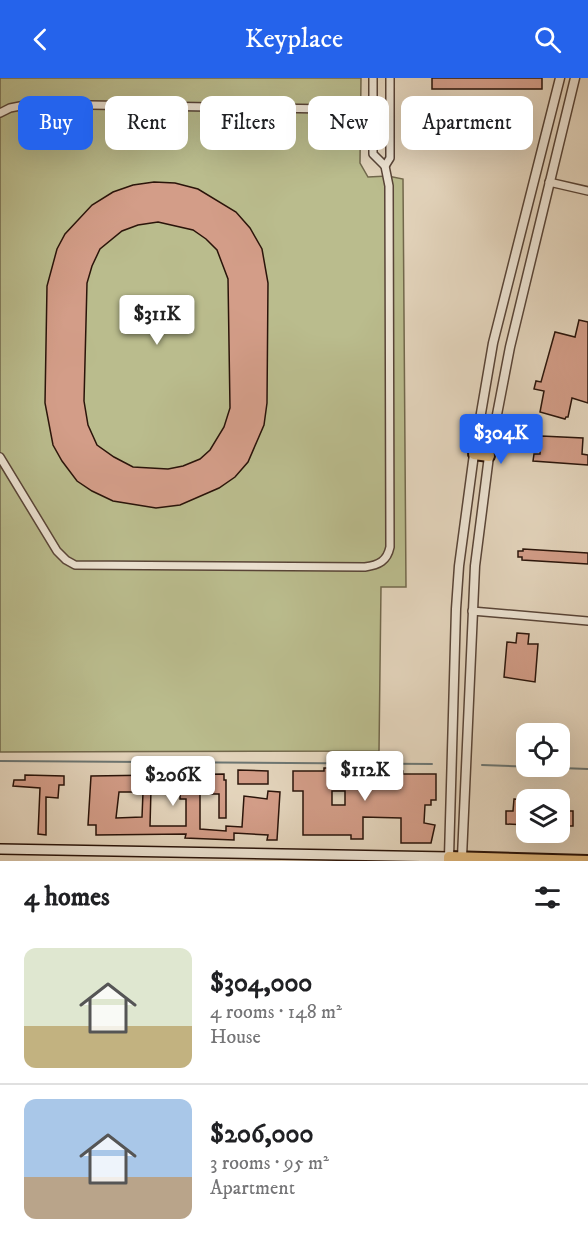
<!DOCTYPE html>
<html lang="en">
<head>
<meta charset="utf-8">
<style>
  body { margin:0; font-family:"IM FELL DW Pica",serif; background:#f2f2f2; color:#202124; height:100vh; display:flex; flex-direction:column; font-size:22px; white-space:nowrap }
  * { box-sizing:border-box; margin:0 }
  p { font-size:20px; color:#757577 }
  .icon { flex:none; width:33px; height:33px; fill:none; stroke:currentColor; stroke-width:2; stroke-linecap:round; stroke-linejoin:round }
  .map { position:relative; height:783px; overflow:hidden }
  .panel { display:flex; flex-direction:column; background:#fff; flex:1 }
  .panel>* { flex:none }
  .banner { position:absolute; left:18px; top:18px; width:552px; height:54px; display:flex; gap:12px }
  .controls { position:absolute; left:516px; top:645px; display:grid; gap:12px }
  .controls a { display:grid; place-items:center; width:54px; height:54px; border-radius:12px; background:#fff; box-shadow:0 6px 24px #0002; font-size:30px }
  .price { position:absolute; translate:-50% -51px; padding:0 14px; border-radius:6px; background:#fff; color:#222; font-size:20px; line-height:39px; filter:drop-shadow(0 2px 3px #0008) }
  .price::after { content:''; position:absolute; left:50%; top:36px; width:18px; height:14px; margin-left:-9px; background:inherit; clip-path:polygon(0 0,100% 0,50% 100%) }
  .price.active { background:#2563eb; color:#fff }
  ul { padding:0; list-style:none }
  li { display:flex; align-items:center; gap:18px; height:150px; padding:0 24px }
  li+li { border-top:2px solid #e0e0e0 }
  li span { display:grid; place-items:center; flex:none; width:168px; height:120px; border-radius:12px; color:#555 }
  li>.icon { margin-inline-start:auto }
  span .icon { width:72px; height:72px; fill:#fffc; stroke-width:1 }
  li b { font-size:26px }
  h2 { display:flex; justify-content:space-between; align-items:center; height:72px; padding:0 24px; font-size:26px }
  .chip { padding:0 21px; border-radius:12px; background:#fff; box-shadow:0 6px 24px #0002; font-size:21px; line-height:54px }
  .chip.active { background:#2563eb; color:#fff }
  header { display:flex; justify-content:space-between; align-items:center; height:78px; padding:0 24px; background:#2563eb; color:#fff; font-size:27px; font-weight:600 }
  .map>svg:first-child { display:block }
  .green { fill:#babc8d; stroke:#72684c; stroke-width:1.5 }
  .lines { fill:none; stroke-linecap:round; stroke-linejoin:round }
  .stream { stroke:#6c7673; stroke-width:2 }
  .building { fill:#d39d88; stroke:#2a140a; stroke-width:1.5; fill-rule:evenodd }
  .minor-casing { stroke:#584437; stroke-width:10 }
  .tertiary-casing { stroke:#584437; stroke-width:11 }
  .secondary-casing { stroke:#2a140a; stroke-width:12 }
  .primary-casing { stroke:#2a140a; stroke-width:14 }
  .minor { stroke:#ede4d4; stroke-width:7 }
  .tertiary { stroke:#ede4d4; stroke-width:8 }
  .secondary { stroke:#ede4d4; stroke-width:9 }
  .primary { stroke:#e2ba7e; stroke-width:10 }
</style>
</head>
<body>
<header><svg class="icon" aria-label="back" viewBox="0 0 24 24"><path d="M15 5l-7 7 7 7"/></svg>Keyplace<svg class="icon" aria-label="search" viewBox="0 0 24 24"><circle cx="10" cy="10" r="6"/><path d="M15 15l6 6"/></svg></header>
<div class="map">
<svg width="588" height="783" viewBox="0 0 588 783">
  <rect width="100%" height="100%" fill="#e4d5bd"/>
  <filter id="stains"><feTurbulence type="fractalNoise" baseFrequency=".00333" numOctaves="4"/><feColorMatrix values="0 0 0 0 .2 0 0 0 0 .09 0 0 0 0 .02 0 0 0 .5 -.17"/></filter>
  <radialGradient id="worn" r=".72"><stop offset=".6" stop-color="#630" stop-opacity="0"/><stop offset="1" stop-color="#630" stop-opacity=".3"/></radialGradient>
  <!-- green -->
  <path class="green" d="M0,0H361L360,85L368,99L388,98L403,101L406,509H381L379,673L0,674Z"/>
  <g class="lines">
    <!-- stream -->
    <g class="stream">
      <path d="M0,683L432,686"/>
      <path d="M482,687L588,691"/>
    </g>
  </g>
  <!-- building -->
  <g class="building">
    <rect x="432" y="0" width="110" height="11"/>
    <path d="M154,104L175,105L198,111L236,134L250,150L262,171L268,205L267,325L264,347L248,384L235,399L219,410L180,427L156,430L113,423L92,413L77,403L62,383L53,367L45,325L47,208L57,171L65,156L92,127L113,114L133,107ZM158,144L193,152L206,161L217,172L228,201L230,330L224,349L210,372L200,381L183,388L168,391L133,389L114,379L97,367L88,347L84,323L87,205L92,188L100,171L122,153L138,147Z"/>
    <path d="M579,242L588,244V325L572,320L568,339H566L565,341L540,334L544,313L534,311L536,303L541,304L555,254L575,259Z"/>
    <path d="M529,341L541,342L540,360L528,359Z"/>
    <path d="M541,358L583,360L582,376L588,377V387L533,383L534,376H540Z"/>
    <path d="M523,471L588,475V486L522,482V479H518V473H523Z"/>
    <path d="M517,555L529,556L528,566H538L535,604L504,599L507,564L516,565Z"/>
    <path d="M324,690H355V708H378L379,691L403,693V696H436V722H431V727H425L424,745L435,747L431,765H401V740L363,739V761H351V757H303V713H293V693H324ZM332,713H345V727H332Z"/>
    <path d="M238,692L268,693V706H238Z"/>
    <path d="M224,696V702H226V740H219V716H200V751L226,753V748L242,749L244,718L267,721L268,713L280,714L277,762H267L268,757L234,755V762L185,760L186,756L96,757V747H88L91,698ZM151,711H180V721H186V748H150ZM119,714H143L142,739L116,740Z"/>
    <path d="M25,697L64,698V707H59L58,720L46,719V757L38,756L40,710L13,708L14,702H25Z"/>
    <path d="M514,721L526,722V747L506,746V733H513Z"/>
    <path d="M561,733H573V748H560Z"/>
  </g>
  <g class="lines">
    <!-- minor casing -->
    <g class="minor-casing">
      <g id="minor">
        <path d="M0,35L10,30L30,26L389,32"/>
        <path d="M385,88L390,80V0"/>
        <path d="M549,104L588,113"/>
        <path d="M0,379L57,473L66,482L75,487L365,489C379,487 387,483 390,469L389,108L385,88L373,76V0"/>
        <path d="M472,533L588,543"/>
      </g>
    </g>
    <!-- tertiary casing -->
    <g class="tertiary-casing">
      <g id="tertiary">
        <path d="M449,779L456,531L459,488L474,376L493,265L560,0"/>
        <path d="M462,779L475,488L489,378L510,269L575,0"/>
      </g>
    </g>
    <!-- secondary casing -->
    <g class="secondary-casing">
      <path id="secondary" d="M0,771L449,779"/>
    </g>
    <!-- primary casing -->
    <g class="primary-casing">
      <g id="primary">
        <path d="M474,376L489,378"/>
        <path d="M449,783V779L588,783"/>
      </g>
    </g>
    <!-- minor -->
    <use href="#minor" class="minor"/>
    <!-- tertiary -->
    <use href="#tertiary" class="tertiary"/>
    <!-- secondary -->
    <use href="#secondary" class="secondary"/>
    <!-- primary -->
    <use href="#primary" class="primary"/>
  </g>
  <rect width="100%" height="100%" filter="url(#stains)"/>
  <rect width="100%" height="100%" fill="url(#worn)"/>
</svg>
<div class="controls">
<a><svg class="icon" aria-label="locate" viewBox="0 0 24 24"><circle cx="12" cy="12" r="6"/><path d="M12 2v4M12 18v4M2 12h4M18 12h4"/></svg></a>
<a><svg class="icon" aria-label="layers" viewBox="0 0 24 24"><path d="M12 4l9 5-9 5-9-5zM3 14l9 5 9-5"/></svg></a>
</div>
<b class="price" style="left:157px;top:268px">$311K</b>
<b class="price active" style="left:501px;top:387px">$304K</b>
<b class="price" style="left:365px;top:724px">$112K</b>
<b class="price" style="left:173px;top:729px">$206K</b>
<div class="banner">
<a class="chip active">Buy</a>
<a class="chip">Rent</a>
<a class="chip">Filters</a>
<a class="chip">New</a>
<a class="chip">Apartment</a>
</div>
</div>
<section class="panel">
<h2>4 homes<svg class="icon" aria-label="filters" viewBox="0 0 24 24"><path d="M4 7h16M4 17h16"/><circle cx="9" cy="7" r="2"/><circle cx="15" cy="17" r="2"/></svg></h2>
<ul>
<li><span style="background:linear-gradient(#dfe7d0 65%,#c2b280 0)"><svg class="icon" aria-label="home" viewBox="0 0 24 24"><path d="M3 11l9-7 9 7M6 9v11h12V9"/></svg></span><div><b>$304,000</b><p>4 rooms · 148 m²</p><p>House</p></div></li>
<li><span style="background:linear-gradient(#a9c7e8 65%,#b9a48a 0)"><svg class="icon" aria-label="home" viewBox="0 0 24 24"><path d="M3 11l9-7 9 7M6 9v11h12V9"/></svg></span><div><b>$206,000</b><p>3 rooms · 95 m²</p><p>Apartment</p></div></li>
</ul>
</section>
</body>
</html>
